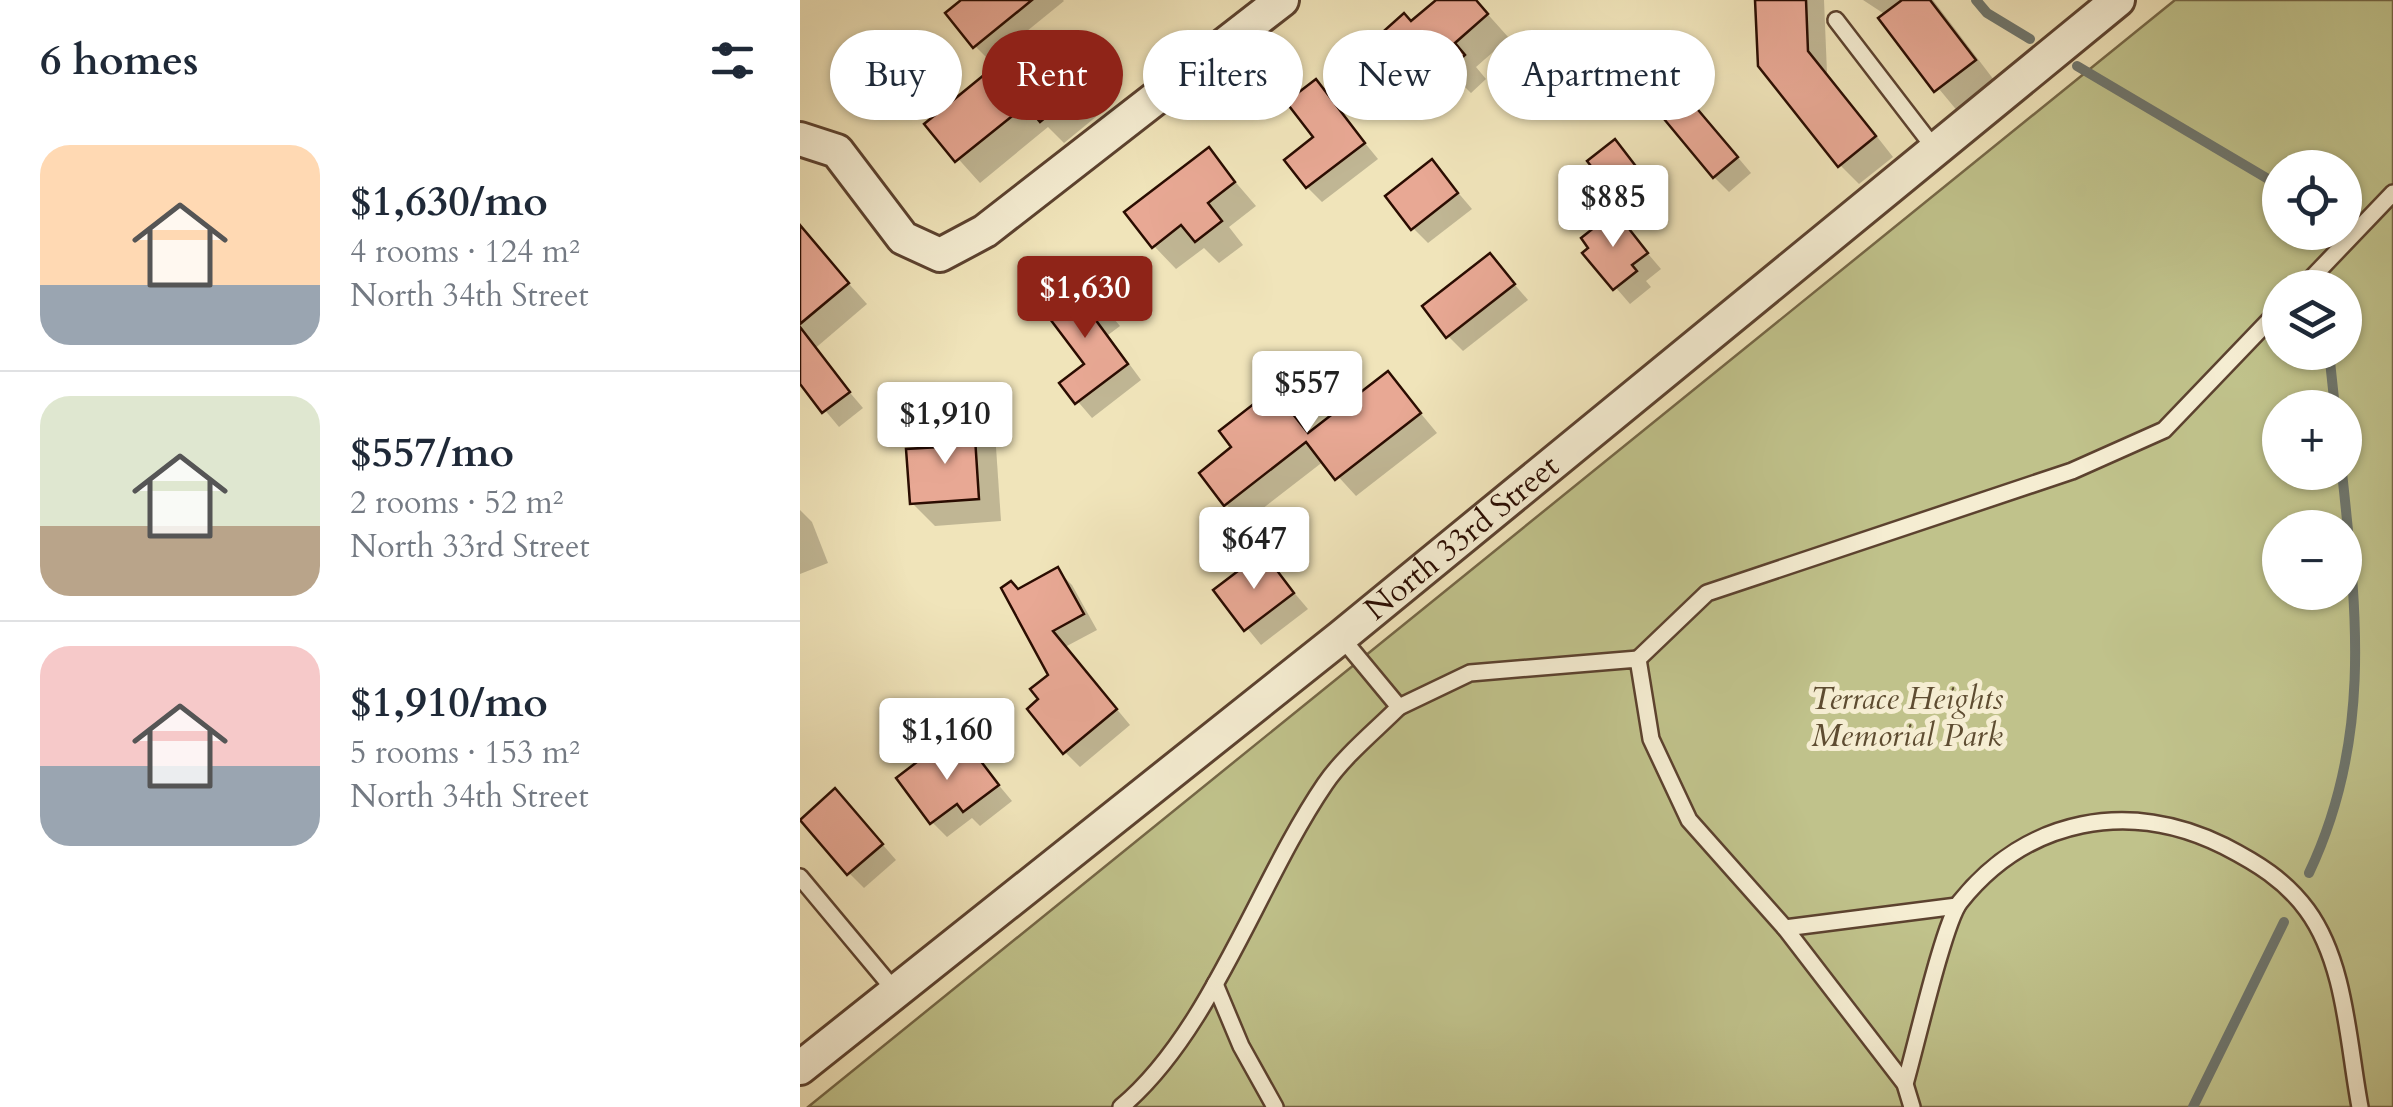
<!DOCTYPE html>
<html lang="en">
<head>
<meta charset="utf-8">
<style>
  body { margin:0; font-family:Cardo,serif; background:#f2f2f3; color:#1f2937; height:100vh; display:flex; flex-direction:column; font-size:38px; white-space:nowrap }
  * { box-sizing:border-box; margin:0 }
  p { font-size:32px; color:#747a83 }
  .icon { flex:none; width:55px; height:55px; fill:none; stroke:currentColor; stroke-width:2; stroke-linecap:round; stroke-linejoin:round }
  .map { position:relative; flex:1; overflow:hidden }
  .sheet { display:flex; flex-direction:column; background:#fff; width:800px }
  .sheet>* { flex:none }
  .banner { position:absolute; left:30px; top:30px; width:950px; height:90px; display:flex; gap:20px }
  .controls { position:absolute; left:1462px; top:150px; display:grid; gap:20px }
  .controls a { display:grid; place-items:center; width:100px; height:100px; border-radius:50%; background:#fff; box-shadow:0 2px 8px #0004; font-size:50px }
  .price { position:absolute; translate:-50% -85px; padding:0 22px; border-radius:10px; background:#fff; color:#222; font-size:32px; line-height:65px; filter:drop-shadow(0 2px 5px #0008) }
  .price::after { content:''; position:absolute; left:50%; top:60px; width:30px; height:22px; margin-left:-15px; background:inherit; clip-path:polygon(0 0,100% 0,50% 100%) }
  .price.selected { background:#8f2418; color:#fff }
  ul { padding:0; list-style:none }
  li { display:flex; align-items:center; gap:30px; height:250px; padding:0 40px }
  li+li { border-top:2px solid #e0e1e3 }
  li span { display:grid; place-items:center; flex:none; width:280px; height:200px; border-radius:30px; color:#555 }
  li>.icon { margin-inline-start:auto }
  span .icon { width:120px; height:120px; fill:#fffc; stroke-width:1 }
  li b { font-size:42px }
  h2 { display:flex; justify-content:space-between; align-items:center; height:120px; padding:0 40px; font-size:42px }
  .pill { padding:0 35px; border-radius:45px; background:#fff; box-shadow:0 2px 8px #0004; font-size:35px; line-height:90px }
  .pill.selected { background:#8f2418; color:#fff }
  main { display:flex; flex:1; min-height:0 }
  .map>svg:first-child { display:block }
  .green { fill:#c0c28b; stroke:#756746; stroke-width:2.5; fill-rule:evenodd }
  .shadow { fill:#0003 }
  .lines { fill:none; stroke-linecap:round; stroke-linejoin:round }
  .stream { stroke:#6e766e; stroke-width:10 }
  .building { fill:#e8a894; stroke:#2a0c01; stroke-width:2.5 }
  .lane-casing { stroke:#5c422f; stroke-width:20 }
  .street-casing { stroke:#5c422f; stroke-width:38 }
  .lane { stroke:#f5edd2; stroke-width:15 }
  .street { stroke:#f5edd2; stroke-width:32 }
  .labels { text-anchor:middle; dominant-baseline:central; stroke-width:10; stroke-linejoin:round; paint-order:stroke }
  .street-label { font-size:32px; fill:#2a0c01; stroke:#f5edd2 }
  .park-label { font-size:32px; font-style:italic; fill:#5e4c31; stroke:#f5edd2 }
</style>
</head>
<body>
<main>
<section class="sheet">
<h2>6 homes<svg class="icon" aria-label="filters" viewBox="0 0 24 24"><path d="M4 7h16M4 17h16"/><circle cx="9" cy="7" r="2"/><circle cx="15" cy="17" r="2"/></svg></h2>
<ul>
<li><span style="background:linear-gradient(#ffd9b3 70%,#9aa5b1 0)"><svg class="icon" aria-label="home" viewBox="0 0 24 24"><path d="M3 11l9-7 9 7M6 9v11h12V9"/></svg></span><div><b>$1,630/mo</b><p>4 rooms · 124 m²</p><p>North 34th Street</p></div></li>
<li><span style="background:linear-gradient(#dfe7d0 65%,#b9a48a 0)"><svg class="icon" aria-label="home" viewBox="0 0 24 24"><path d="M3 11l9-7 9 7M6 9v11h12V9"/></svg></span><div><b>$557/mo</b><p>2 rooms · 52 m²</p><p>North 33rd Street</p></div></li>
<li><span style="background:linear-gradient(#f6c9c9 60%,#9aa5b1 0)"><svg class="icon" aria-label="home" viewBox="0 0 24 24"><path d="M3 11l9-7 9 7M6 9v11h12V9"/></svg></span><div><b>$1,910/mo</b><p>5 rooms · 153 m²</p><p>North 34th Street</p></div></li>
</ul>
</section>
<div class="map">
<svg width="1593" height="1107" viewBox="0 0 1593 1107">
  <rect width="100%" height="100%" fill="#f0e4ba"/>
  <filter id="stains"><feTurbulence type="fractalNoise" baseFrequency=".002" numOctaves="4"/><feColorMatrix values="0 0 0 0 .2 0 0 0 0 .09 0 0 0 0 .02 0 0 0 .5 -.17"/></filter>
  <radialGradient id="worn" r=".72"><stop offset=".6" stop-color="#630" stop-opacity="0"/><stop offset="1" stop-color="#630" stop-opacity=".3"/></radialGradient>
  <!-- green -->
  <path class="green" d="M1375,0H1593V1107H8ZM1480,168H1545V232H1480ZM1480,288H1545V352H1480ZM1480,408H1545V472H1480ZM1480,528H1545V592H1480Z"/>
  <!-- shadow -->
  <g class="shadow">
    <path d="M165,0H263L264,1L190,61L175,46Z"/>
    <path d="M639,0H675L709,38L676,67L686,79L671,93L660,82L638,101L615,79L612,24Z"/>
    <path d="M957,0H1024L1027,73L1093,157L1059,184L1040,165Z"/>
    <path d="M1063,0H1133L1197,84L1159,113L1081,19L1086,15Z"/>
    <path d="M260,41L314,102L264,143L248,127L180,183L127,124L204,87Z"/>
    <path d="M515,82L578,159L522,202L507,187L516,138Z"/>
    <path d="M903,116L951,173L929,192L914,177Z"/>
    <path d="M815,143L861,198L837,216L791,162Z"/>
    <path d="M408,150L456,206L429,227L443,245L419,263L404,248L376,269L354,246Z"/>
    <path d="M632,162L672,209L628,243L613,228Z"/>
    <path d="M815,215L861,269L846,281L851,287L830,304L786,253Z"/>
    <path d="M9,239L67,304L12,351L0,340V246Z"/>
    <path d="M690,256L728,300L663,351L648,336Z"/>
    <path d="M284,284L320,326L308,335L341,380L292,418L262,383L288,364Z"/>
    <path d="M23,361L63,408L39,427L0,380Z"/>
    <path d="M588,374L637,433L556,496L524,461L444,523L426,504L435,448L473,392L510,434Z"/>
    <path d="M173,424L196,447L201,521L135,526L112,503L141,449Z"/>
    <path d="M0,510L12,522L28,563L0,574Z"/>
    <path d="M463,556L508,609L461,645L417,591Z"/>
    <path d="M257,570L272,585L297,630L265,647L330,725L280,767L265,752L242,699L252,675L218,591Z"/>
    <path d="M167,747L212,801L180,826L172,818L147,837L132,822L130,755L141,767Z"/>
    <path d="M50,807L96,860L64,888L49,873Z"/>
  </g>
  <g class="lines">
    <!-- stream -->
    <g class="stream">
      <path d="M1176,0L1187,13L1230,39"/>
      <path d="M1277,66L1480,186"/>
      <path d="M1513,232L1516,238"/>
      <path d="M1529,352L1535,408"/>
      <path d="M1509,873C1572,740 1557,614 1542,472"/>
      <path d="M1393,1107L1484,922"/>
    </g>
  </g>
  <!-- building -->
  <g class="building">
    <path d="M161,0H232L173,48L145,13Z"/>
    <path d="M636,0H676L688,14L655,43L665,55L647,72L637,60L614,80L576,38L604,13L611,21Z"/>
    <path d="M955,0H1006L1008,51L1076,136L1038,167L958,66Z"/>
    <path d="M1102,0H1130L1176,60L1134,92L1078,18Z"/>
    <path d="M260,38L293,78L240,122L226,105L155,162L124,124L190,70L202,85Z"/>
    <path d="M516,79L565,143L506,188L484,160L513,137L486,102Z"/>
    <path d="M888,98L938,157L913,178L864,119Z"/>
    <path d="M815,139L848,182L820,203L787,161Z"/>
    <path d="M409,147L435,182L408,203L422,221L395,242L381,225L352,248L324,212Z"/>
    <path d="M632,159L658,193L611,230L585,196Z"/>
    <path d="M815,211L848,253L832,265L837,271L813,290L782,253L788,248L781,238Z"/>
    <path d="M0,225L49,283L0,324Z"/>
    <path d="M690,253L715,284L646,338L622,306Z"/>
    <path d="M284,281L307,310L295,319L328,364L275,404L259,383L284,364L244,311Z"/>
    <path d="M0,327L50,392L22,413L0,384Z"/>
    <path d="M588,371L621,413L535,480L506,442L424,506L399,473L431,447L419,431L473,389L508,433Z"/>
    <path d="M174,422L179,499L110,504L106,449L139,447L137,424Z"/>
    <path d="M463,552L494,593L444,631L413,590Z"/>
    <path d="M258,567L284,614L253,631L317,709L263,754L227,709L238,699L230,689L248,675L201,588L211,581L218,589Z"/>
    <path d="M167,743L199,785L163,812L157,804L130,824L96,778L130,752L139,765Z"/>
    <path d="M35,788L83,844L47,875L0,820Z"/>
  </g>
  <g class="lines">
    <!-- lane casing -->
    <g class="lane-casing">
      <g id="lane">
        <path d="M1036,20L1135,149"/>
        <path d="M1502,288L1593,193"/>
        <path d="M541,637L599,707L670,673L838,659L851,739L889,820L985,928L1105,1084L1112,1107"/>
        <path d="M838,659L907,593L1272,471L1364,430L1480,309"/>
        <path d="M0,877L96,992"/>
        <path d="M985,928L1157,906"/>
        <path d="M415,984L441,1046L475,1107"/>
        <path d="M1105,1084C1115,1050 1144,922 1160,902C1227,818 1330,799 1424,846C1457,863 1485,880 1507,910C1546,963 1548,1044 1560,1107"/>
        <path d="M321,1107C411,1032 458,882 525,784C544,756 575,731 599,707"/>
      </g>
    </g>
    <!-- street casing -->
    <g class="street-casing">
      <g id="street">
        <path d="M0,139L37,151L103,238L140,255L185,231L482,0"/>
        <path id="s1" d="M0,1068L541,637L1318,0"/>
      </g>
    </g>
    <!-- lane -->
    <use href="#lane" class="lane"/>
    <!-- street -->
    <use href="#street" class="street"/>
  </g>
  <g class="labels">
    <!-- street labels -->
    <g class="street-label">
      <text stroke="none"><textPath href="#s1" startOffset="848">North 33rd Street</textPath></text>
    </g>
    <!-- park labels -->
    <g class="park-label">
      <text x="1107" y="699">Terrace Heights<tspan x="1107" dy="37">Memorial Park</tspan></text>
    </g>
  </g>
  <rect width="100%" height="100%" filter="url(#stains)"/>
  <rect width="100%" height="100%" fill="url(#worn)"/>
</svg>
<div class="controls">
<a><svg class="icon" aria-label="locate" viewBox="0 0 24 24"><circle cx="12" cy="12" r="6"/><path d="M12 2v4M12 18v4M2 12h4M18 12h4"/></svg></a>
<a><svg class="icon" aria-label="layers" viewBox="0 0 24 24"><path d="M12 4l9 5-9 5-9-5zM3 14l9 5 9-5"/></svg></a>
<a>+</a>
<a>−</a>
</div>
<b class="price" style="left:813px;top:250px">$885</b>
<b class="price selected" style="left:285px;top:341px">$1,630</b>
<b class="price" style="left:507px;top:436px">$557</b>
<b class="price" style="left:145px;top:467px">$1,910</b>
<b class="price" style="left:454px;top:592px">$647</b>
<b class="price" style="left:147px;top:783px">$1,160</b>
<div class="banner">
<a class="pill">Buy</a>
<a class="pill selected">Rent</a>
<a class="pill">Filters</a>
<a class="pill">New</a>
<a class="pill">Apartment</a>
</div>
</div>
</main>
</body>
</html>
